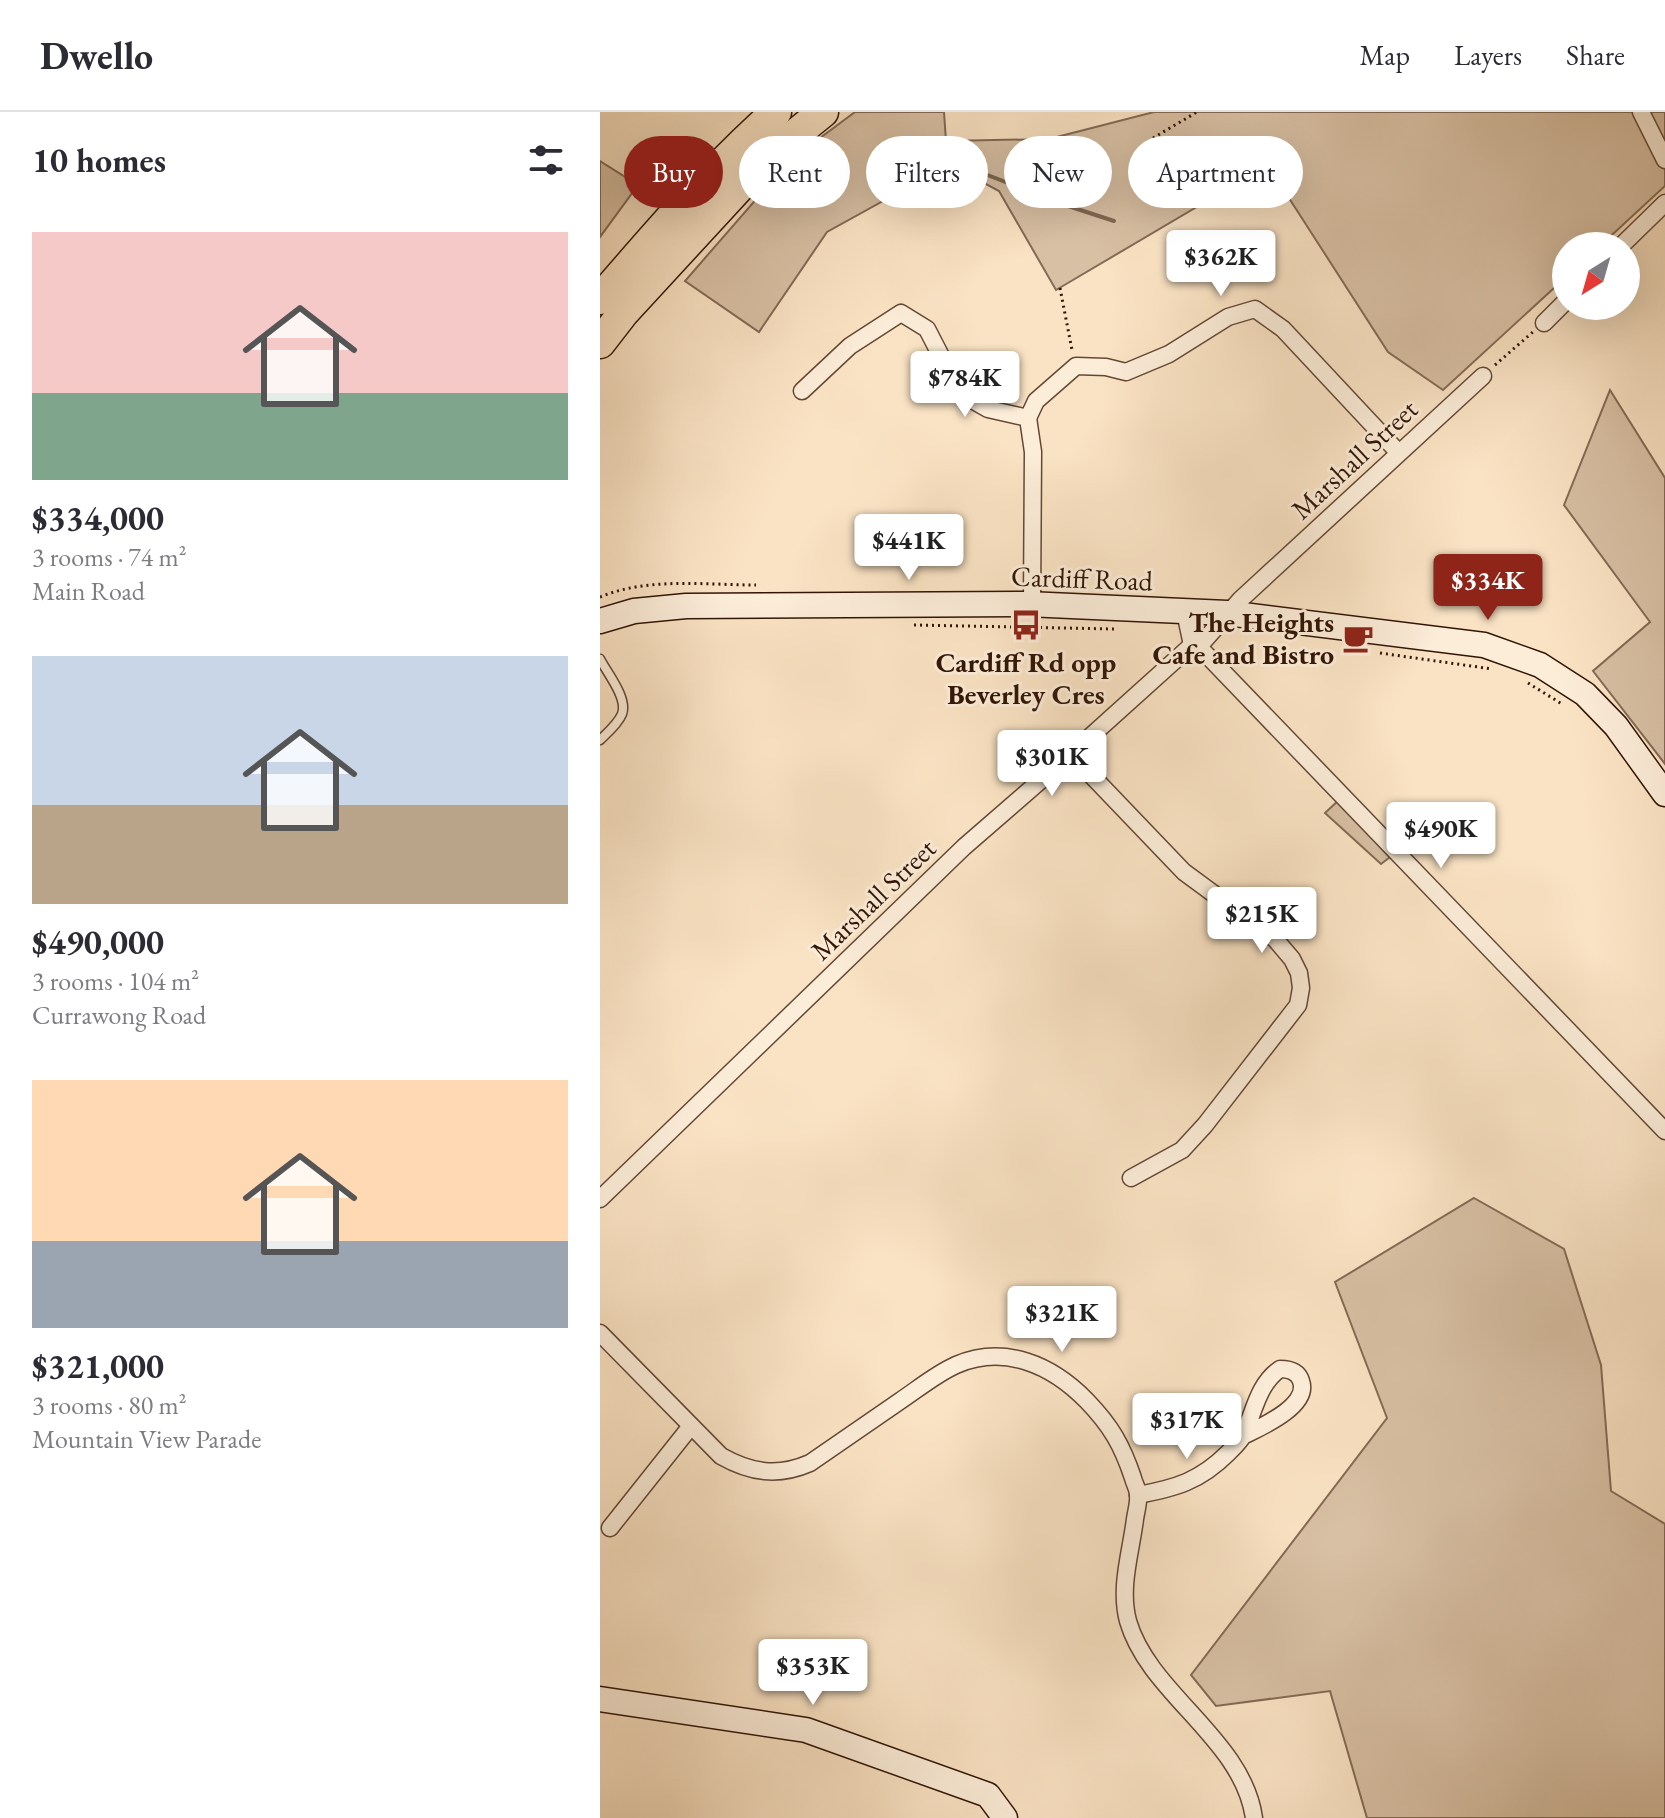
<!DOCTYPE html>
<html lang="en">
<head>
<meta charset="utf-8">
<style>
  body { margin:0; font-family:"EB Garamond",serif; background:#f7f7f7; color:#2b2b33; height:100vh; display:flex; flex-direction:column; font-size:30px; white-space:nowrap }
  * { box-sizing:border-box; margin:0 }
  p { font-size:26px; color:#7c7c81 }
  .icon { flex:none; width:44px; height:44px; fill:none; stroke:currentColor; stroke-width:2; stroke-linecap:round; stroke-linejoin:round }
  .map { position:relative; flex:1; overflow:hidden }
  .drawer { display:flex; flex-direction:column; background:#fff; width:600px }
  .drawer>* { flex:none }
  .hud { position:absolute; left:24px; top:24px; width:760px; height:72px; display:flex; gap:16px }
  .needle { width:52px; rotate:217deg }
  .controls { position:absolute; left:952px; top:120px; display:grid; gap:16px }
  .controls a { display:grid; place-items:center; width:88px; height:88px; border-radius:50%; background:#fff; box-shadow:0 8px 32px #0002; font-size:40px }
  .price { position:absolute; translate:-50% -68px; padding:0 18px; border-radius:8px; background:#fff; color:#222; font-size:26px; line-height:52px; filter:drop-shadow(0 2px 4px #0008) }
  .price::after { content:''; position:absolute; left:50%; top:48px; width:24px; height:18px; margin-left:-12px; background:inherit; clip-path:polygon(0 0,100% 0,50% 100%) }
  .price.current { background:#8f2418; color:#fff }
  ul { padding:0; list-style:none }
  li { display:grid; align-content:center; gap:16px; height:424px; padding:0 32px }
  li span { display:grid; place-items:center; height:248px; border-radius:0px; color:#555 }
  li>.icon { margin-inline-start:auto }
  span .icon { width:144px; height:144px; fill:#fffc; stroke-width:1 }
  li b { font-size:34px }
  h2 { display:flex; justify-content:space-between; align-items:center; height:96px; padding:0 32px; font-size:34px }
  .chip { padding:0 28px; border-radius:36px; background:#fff; box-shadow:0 8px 32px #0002; font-size:28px; line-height:72px }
  .chip.current { background:#8f2418; color:#fff }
  header { display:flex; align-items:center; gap:48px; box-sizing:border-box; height:112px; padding:0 40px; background:#fff; border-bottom:2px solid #e1e1e2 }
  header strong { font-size:38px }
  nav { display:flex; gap:44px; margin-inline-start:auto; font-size:28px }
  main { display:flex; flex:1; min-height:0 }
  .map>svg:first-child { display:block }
  .green { fill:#d8c0a4; stroke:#846a55; stroke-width:2 }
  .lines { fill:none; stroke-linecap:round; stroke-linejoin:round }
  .stream { stroke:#816751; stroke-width:4 }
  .lane-casing { stroke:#634836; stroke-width:11 }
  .street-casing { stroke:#634836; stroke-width:19 }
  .secondary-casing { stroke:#311506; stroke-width:27 }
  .highway-casing { stroke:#311506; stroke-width:33 }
  .path { stroke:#311506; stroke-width:3; stroke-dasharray:2 4; stroke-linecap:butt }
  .lane { stroke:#fcedd9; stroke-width:8 }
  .street { stroke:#fcedd9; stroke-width:16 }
  .secondary { stroke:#fcedd9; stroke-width:24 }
  .highway { stroke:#fae3c4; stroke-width:30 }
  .labels { text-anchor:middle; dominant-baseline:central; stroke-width:6; stroke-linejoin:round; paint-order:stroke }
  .street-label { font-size:28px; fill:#311506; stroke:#fcedd9 }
  .poi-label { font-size:28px; font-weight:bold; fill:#311506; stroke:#fcedd9; text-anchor:end }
</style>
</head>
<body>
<header>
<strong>Dwello</strong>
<nav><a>Map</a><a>Layers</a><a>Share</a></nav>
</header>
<main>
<section class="drawer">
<h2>10 homes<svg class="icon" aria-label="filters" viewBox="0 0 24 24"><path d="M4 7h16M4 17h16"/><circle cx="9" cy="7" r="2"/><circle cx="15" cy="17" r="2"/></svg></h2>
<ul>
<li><span style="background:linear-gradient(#f6c9c9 65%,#7fa58c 0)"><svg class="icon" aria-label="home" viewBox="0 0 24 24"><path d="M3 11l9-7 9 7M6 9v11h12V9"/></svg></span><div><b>$334,000</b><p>3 rooms · 74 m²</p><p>Main Road</p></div></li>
<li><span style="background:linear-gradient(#c9d6e8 60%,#b9a48a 0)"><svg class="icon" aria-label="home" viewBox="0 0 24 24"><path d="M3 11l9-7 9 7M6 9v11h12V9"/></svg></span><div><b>$490,000</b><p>3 rooms · 104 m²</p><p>Currawong Road</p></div></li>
<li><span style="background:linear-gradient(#ffd9b3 65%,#9aa5b1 0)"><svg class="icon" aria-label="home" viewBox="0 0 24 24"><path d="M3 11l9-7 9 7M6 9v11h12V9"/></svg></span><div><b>$321,000</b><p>3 rooms · 80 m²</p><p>Mountain View Parade</p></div></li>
</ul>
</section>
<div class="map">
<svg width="1065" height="1706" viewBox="0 0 1065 1706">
  <rect width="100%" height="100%" fill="#fae3c4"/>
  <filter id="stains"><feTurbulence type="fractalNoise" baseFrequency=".0025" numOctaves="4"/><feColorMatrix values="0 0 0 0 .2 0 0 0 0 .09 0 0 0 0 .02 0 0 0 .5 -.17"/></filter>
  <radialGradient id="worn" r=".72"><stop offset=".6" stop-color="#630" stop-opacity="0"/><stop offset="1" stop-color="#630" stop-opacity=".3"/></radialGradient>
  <!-- green -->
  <g class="green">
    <path d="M255,0H344L346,29L449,27L554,0H1065V74L1000,134H966V165L843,278L788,240L678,69L656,60L456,178L399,79L323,38L292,84L227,120L159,220L85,169L172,69L216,29Z"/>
    <path d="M0,49L38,73L0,125Z"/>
    <path d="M1010,278L1065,366V652L993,559L1050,510L964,393Z"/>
    <path d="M740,687L794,742L781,752L725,701Z"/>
    <path d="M874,1086L964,1137L1001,1253L1011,1379L1065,1412V1706H767L730,1579L616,1594L591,1563L787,1306L735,1170Z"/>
  </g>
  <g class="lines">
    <!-- stream -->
    <path class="stream" d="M283,44L367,55L462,92L514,109"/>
    <!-- lane casing -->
    <g class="lane-casing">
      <path id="lane" d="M0,547C7,561 28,586 22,602C18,612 7,621 0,628"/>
    </g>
    <!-- street casing -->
    <g class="street-casing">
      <g id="street">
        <path d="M1041,0L1065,48"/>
        <path d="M1021,134L1065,91"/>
        <path d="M944,211L966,189"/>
        <path d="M202,279L250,234L301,201L327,217L360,281L388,297L428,306L433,340L432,492"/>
        <path d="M428,306L436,289L476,254L506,255L526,260L569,242L628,205L655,197L683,217L798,340"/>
        <path d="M585,500L592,533L602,538L1065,1019"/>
        <path d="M471,642L584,760L675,827L692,847L699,861L701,876L698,893L605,1013L582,1038L531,1066"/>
        <path d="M0,1087L364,735L471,642L592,533L603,530L640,488L883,264"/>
        <path d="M0,1221L121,1344C151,1361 178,1365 210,1351C240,1330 270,1310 300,1289C318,1277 336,1262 356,1253C405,1232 452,1253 487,1289C511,1314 522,1333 533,1366C534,1371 538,1377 538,1383C539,1390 536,1400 535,1407C531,1440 519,1475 528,1509C549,1582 643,1627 654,1706"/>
        <path d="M538,1383C576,1376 600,1369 628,1341C633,1336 640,1330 644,1322C654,1300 658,1272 680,1257C689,1257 698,1259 701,1269C710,1294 661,1315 643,1324"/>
        <path d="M10,1416L91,1314"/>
      </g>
    </g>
    <!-- secondary casing -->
    <g class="secondary-casing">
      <g id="secondary">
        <path d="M0,509L34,499L86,494L427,492L627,501L884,533L940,553L985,582L1016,614L1065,682"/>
        <path d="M0,1587L206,1618L388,1683L405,1706"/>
      </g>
    </g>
    <!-- highway casing -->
    <g class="highway-casing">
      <g id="highway">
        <path d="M0,187C56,122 112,57 176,0"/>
        <path d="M0,231L24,200L166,46L223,0"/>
      </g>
    </g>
    <!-- path -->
    <g class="path">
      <path d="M553,26L597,0"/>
      <path d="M460,176L472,238"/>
      <path d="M895,253L934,219"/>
      <path d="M0,485C48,465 105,473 156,473"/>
      <path d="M314,513L514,517"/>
      <path d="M780,541L892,557"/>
      <path d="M928,571L962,592"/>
    </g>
    <!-- lane -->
    <use href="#lane" class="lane"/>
    <!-- street -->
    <use href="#street" class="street"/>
    <!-- secondary -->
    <use href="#secondary" class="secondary"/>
    <!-- highway -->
    <use href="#highway" class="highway"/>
  </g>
  <!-- icons -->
  <defs>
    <g id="bus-bare" transform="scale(2.4)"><path d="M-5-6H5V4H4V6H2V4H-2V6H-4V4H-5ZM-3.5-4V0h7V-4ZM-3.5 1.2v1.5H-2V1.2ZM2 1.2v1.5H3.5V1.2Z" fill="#8f2418" stroke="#fcedd9" stroke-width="2.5" paint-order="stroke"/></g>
    <g id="cafe-bare" transform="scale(2.4)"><path d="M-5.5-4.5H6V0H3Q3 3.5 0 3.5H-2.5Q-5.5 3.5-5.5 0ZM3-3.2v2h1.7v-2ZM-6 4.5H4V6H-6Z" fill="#8f2418" stroke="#fcedd9" stroke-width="2.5" paint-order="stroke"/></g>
  </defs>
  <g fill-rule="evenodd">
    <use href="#bus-bare" x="426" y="513"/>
    <use href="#cafe-bare" x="758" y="526"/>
  </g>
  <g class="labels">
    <!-- street labels -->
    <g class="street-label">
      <text transform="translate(754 347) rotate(-43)">Marshall Street</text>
      <text transform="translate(482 466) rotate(2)">Cardiff Road</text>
      <text transform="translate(273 787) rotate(-44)">Marshall Street</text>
    </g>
    <!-- poi labels -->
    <g class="poi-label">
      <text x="734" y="510">The Heights<tspan x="734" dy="32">Cafe and Bistro</tspan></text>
      <text x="426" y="550" text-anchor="middle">Cardiff Rd opp<tspan x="426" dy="32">Beverley Cres</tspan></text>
    </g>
  </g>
  <rect width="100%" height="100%" filter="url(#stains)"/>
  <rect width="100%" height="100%" fill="url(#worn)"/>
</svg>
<div class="controls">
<a><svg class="needle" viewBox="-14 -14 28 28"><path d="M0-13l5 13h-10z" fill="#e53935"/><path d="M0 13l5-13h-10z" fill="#7c7c81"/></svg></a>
</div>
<b class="price" style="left:621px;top:186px">$362K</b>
<b class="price" style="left:365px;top:307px">$784K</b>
<b class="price" style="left:309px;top:470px">$441K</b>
<b class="price current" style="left:888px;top:510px">$334K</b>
<b class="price" style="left:452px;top:686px">$301K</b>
<b class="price" style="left:841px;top:758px">$490K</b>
<b class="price" style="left:662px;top:843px">$215K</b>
<b class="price" style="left:462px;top:1242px">$321K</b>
<b class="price" style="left:587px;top:1349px">$317K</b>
<b class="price" style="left:213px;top:1595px">$353K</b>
<div class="hud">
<a class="chip current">Buy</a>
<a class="chip">Rent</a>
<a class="chip">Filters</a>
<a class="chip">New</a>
<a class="chip">Apartment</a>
</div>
</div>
</main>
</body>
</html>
